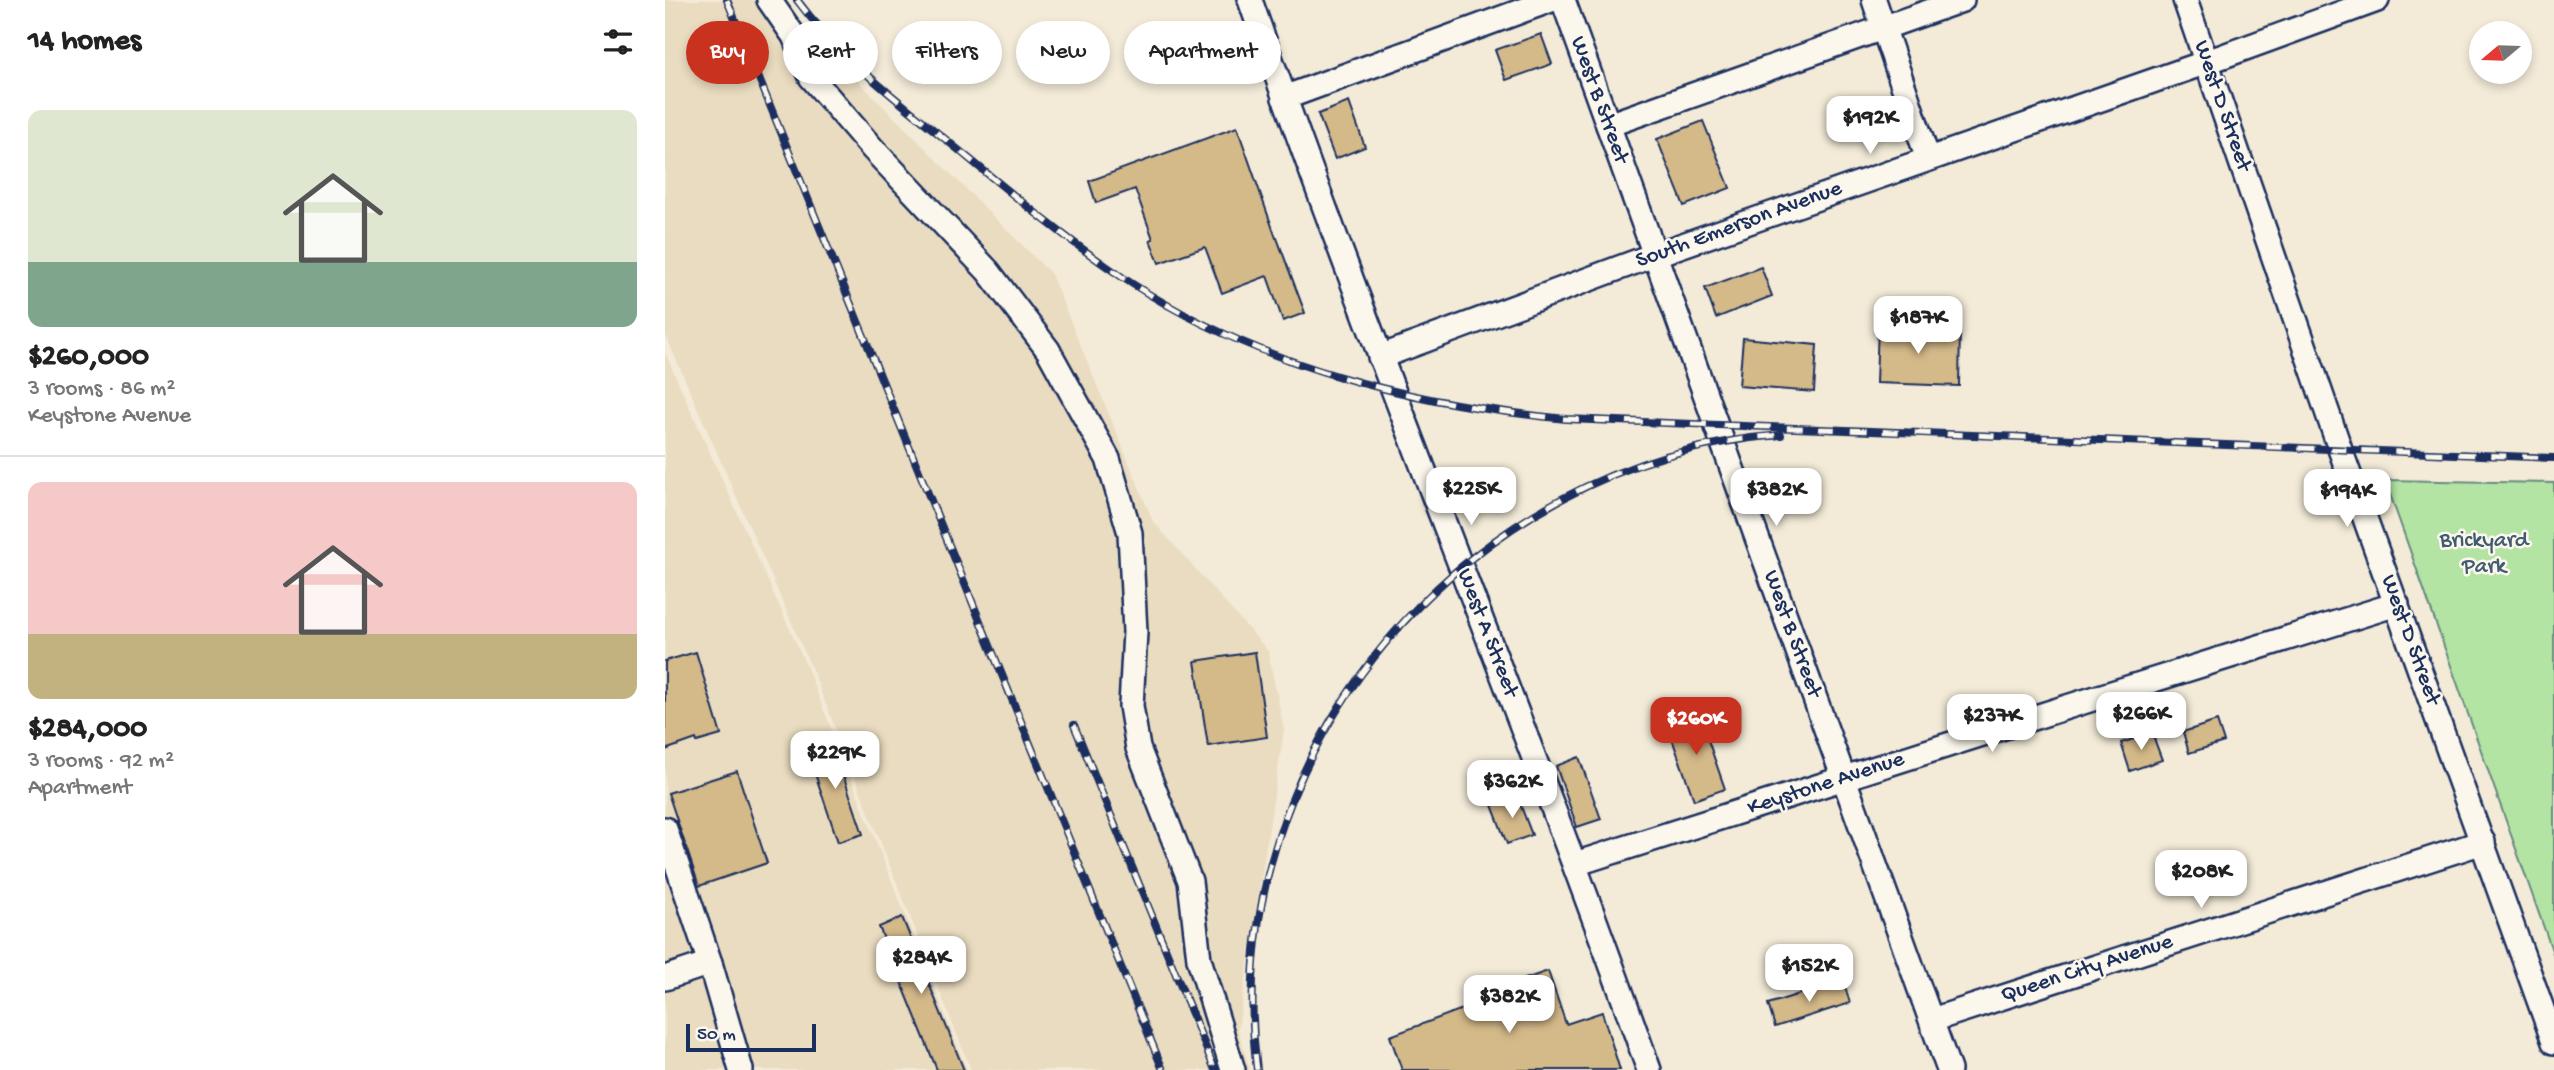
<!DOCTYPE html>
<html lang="en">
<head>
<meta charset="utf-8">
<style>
  body { margin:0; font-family:"Gochi Hand",sans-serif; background:#f6f6f6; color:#222; height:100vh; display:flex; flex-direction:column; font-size:26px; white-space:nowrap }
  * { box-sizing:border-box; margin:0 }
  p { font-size:23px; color:#767676 }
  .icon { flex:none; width:38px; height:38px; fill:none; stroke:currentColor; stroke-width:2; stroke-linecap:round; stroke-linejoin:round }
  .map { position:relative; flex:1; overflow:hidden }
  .details { display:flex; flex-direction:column; background:#fff; width:665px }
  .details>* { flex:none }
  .banner { position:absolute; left:21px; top:21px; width:665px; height:63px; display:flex; gap:14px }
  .needle { width:46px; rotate:251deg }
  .buttons { position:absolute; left:1804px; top:21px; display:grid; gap:14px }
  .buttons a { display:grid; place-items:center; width:63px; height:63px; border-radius:50%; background:#fff; box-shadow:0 4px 10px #0003; font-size:35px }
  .scale { position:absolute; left:21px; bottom:18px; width:130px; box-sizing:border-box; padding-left:7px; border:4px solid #1b2f5e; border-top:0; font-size:19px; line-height:24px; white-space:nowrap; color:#1b2f5e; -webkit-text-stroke:5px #fbf7ec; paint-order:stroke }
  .price { position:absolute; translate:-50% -60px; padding:0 16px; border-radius:14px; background:#fff; color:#222; font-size:23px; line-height:46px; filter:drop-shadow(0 2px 4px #0008) }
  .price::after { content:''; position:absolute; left:50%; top:42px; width:21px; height:16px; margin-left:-10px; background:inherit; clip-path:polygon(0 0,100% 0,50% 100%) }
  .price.on { background:#c8321e; color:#fff }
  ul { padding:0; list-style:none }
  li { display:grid; align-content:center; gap:14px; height:371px; padding:0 28px }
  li+li { border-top:2px solid #e0e0e0 }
  li span { display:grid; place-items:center; height:217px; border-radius:14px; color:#555 }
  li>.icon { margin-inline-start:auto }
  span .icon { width:126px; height:126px; fill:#fffc; stroke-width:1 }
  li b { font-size:30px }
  h2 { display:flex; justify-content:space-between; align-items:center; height:84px; padding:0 28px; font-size:30px }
  .pill { padding:0 24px; border-radius:32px; background:#fff; box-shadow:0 4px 10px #0003; font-size:24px; line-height:63px }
  .pill.on { background:#c8321e; color:#fff }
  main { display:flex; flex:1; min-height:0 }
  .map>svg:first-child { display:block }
  .built { fill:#eadcc0 }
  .green { fill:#b4e4a4; stroke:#688a81; stroke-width:2 }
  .building { fill:#d4b989; stroke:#1b2f5e; stroke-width:2 }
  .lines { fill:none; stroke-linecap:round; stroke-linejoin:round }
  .minor-casing { stroke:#1b2f5e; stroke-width:28 }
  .minor { stroke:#fbf7ec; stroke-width:23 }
  .rail-casing { stroke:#1b2f5e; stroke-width:8 }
  .rail { stroke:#fbf7ec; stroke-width:5; stroke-dasharray:16; stroke-linecap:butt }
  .labels { text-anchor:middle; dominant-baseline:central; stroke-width:5; stroke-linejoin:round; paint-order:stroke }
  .street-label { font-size:23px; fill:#1b2f5e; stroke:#fbf7ec }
  .park-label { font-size:23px; fill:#415c70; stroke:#fbf7ec }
</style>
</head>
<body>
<main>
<section class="details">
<h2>14 homes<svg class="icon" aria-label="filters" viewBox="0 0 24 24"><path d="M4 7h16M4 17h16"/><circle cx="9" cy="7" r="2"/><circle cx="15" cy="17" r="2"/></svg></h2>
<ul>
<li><span style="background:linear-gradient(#dfe7d0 70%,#7fa58c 0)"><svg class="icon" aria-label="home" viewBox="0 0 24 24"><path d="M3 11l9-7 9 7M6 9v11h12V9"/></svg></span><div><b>$260,000</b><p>3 rooms · 86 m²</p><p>Keystone Avenue</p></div></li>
<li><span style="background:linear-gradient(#f6c9c9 70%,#c2b280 0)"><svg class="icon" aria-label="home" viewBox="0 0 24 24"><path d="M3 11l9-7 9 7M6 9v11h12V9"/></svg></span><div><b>$284,000</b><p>3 rooms · 92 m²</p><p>Apartment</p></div></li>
</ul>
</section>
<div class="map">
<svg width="1889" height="1070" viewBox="0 0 1889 1070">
  <rect width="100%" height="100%" fill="#f3ebd8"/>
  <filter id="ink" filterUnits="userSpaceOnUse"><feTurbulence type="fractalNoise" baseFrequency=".0143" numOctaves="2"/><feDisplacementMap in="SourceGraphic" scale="14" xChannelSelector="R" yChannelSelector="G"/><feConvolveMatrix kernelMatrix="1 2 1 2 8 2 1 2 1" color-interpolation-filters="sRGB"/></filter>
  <g filter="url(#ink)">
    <!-- built -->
    <g class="built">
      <path d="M0,0H116L124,12L386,274L488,521L603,651L619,730L573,1029L585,1070H306L146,667L0,334Z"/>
      <path d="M0,353L141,665L302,1070H0Z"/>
    </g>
    <!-- green -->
    <path class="green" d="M1720,480L1889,483V956Z"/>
    <!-- building -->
    <g class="building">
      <path d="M876,34L887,64L841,80L830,50Z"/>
      <path d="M684,102L700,147L670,159L653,114Z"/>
      <path d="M1038,121L1065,188L1019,206L992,139Z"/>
      <path d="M572,127L611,238H612L640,313L618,321L602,276L557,293L540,247L494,263L485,240L488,239L470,189L431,203L424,181Z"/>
      <path d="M1096,267L1107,296L1051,318L1040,288Z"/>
      <path d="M1213,325L1295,328L1294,386L1211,383Z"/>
      <path d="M1078,338L1152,345L1149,392L1074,386Z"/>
      <path d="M31,652L56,735L32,742L31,739L0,750V661Z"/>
      <path d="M590,652L602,737L543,746L530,661Z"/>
      <path d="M1034,714L1060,789L1029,800L1002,725Z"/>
      <path d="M1552,721L1559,742L1524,753L1518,732Z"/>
      <path d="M1487,733L1497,760L1465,771L1456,743Z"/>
      <path d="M166,739L198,834L173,842L141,747Z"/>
      <path d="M914,757L936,819L912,827L891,766Z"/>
      <path d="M72,771L102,863L34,886L3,793Z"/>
      <path d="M852,796L867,835L842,844L827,805Z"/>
      <path d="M237,917L299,1070H272L214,927Z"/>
      <path d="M883,971L901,1024L937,1012L955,1070H737L725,1036L814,1003L811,996Z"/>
      <path d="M1178,980L1185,1003L1110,1027L1103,1004Z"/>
    </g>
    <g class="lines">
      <!-- minor casing -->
      <g class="minor-casing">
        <g id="minor">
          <path d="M104,0L129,36L146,77L207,148L323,271L383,350L443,459L465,533L470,632L466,706L473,748L525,881L534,959L568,1070"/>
          <path d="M585,0C710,359 857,711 984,1070"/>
          <path d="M898,0L1284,1070"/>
          <path d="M1209,0L1263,159"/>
          <path d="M1520,0L1675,449L1889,1042"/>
          <path d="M619,98L886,0"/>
          <path d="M943,125L1297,0"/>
          <path d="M715,357L989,255L1542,62L1712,0"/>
          <path d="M0,829L45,963L76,1070"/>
          <path d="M910,864L1402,707L1732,604"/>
          <path d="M0,978L45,963"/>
          <path d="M1267,1020L1818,842"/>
        </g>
      </g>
      <!-- minor -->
      <use href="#minor" class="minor"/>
      <!-- rail casing -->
      <g class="rail-casing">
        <g id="rail">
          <path d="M62,0L498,1070"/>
          <path d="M132,0C175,58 235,102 290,147C347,194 404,242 466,283C596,367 749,404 901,419L1889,458"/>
          <path d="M409,725L550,1070"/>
          <path d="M592,1070C551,755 801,458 1116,435"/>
        </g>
      </g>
      <!-- rail -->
      <use href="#rail" class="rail"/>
    </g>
  </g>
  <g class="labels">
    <!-- street labels -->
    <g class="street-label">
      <text transform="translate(934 100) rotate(70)">West B Street</text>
      <text transform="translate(1557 106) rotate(71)">West D Street</text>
      <text transform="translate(1074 225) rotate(-20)">South Emerson Avenue</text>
      <text transform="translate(822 633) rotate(69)">West A Street</text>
      <text transform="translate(1127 634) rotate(70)">West B Street</text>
      <text transform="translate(1745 640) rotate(70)">West D Street</text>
      <text transform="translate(1161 784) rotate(-18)">Keystone Avenue</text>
      <text transform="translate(1422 969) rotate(-18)">Queen City Avenue</text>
    </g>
    <!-- park labels -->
    <g class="park-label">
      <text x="1819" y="541">Brickyard<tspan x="1819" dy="26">Park</tspan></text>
    </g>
  </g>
</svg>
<div class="buttons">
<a><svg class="needle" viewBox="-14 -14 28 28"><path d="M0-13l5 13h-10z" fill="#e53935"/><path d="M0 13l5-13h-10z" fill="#767676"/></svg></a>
</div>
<div class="scale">50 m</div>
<b class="price" style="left:1205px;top:156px">$192K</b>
<b class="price" style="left:1253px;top:356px">$187K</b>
<b class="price" style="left:806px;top:527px">$225K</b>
<b class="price" style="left:1111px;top:528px">$382K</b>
<b class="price" style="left:1682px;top:529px">$194K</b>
<b class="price" style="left:1476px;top:752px">$266K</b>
<b class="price" style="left:1327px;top:754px">$237K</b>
<b class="price on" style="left:1031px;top:757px">$260K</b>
<b class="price" style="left:170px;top:791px">$229K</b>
<b class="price" style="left:847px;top:820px">$362K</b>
<b class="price" style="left:1536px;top:910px">$208K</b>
<b class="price" style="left:256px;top:996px">$284K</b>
<b class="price" style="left:1144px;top:1004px">$152K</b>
<b class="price" style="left:844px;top:1035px">$382K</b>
<div class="banner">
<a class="pill on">Buy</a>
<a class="pill">Rent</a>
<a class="pill">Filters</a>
<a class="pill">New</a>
<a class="pill">Apartment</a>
</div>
</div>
</main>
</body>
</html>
